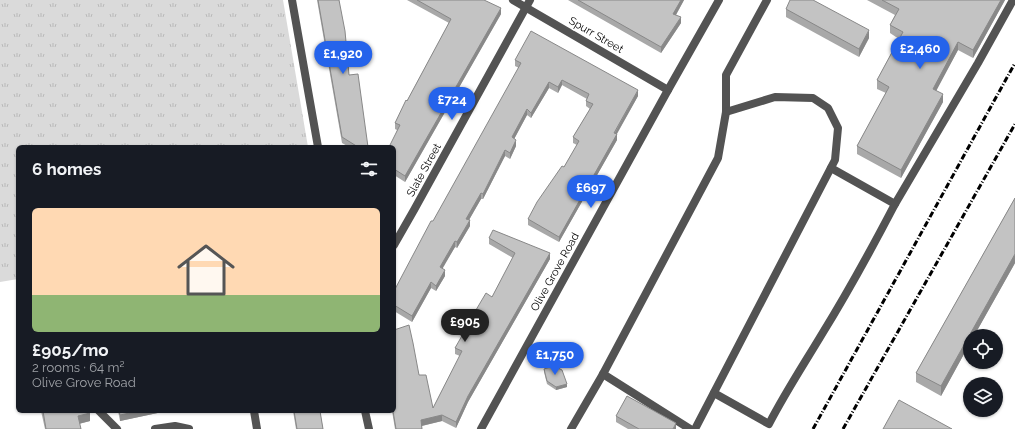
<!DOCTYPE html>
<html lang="en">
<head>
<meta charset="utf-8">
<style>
  body { margin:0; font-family:Raleway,sans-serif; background:#20242c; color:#f1f3f6; height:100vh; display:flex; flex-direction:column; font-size:15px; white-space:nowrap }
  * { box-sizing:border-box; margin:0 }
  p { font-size:13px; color:#9ea1a6 }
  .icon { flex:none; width:22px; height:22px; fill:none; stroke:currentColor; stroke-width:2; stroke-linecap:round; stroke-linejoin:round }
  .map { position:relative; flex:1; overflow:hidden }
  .side { position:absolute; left:16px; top:145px; width:380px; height:268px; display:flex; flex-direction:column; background:#171b24; border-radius:6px; box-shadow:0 1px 3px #0004 }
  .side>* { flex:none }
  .buttons { position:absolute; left:963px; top:329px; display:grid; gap:8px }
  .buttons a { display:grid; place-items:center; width:40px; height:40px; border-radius:50%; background:#171b24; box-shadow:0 1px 3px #0004; font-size:20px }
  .price { position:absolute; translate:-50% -34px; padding:0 9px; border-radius:14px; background:#2563eb; color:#fff; font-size:13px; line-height:26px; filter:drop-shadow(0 1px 2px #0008) }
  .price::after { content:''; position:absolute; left:50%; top:24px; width:12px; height:9px; margin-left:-6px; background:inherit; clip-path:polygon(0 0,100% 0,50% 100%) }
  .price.selected { background:#222; color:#fff }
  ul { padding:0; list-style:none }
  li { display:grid; align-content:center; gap:8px; height:212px; padding:0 16px }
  li span { display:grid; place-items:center; height:124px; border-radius:6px; color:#555 }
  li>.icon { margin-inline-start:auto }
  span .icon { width:72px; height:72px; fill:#fffc; stroke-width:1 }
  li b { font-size:17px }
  h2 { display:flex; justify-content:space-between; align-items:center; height:48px; padding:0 16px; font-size:17px }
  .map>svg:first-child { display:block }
  .park { fill:url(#park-tufts) }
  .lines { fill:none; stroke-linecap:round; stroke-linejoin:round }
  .service { stroke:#535353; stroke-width:8 }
  .minor { stroke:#535353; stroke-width:8 }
  .tertiary { stroke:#535353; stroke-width:8 }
  .rail { stroke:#000; stroke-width:3; stroke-dasharray:6 2 1 2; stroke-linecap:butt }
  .wall { fill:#a8a8a8 }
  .shaded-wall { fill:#888 }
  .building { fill:#c3c3c3; stroke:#888 }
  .labels { text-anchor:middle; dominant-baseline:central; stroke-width:3; stroke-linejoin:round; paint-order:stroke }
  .street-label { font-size:11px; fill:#000; stroke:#fff }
</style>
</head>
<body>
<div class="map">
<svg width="1015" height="429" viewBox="0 0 1015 429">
  <defs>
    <pattern id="park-tufts" width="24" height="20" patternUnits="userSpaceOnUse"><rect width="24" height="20" fill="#dadada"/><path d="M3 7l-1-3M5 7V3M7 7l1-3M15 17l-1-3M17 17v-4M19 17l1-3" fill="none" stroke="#b9b9b9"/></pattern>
  </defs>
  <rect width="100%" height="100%" fill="#fff"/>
  <!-- park -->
  <path class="park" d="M0,0H283L308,147H18V279L0,282Z"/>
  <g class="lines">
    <!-- service -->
    <g class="service">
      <path d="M895,204L978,63L1013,0"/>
      <path d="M603,374L690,429"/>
      <path d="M714,393L769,424C785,393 804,364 822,334C848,292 872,248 895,204L831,168"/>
      <path d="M99,411L117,429"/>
      <path d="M254,411L257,429"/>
      <path d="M571,429L603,374L718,158L726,112V75L767,0"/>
      <path d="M695,429L835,160L838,128L828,108L813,98L775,97L726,112"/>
    </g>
    <!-- minor -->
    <g class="minor">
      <path d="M513,0L668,90"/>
      <path d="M394,245L414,210L530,0"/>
      <path d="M155,429L175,426L189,429"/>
      <path d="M481,429L668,90L719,0"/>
    </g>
    <!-- tertiary -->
    <g class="tertiary">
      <path d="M292,0L318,147"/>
      <path d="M365,411L369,429"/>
    </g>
    <!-- rail -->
    <g class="rail">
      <path d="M813,429L1015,63"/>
      <path d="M843,429L1015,124"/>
    </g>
  </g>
  <!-- wall -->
  <g class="wall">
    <path d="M317,0H339L349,75L368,147H349L342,143Z"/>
    <path d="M407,0H484L501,14L405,182L394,175V147L397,130L395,129V123L449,23Z"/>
    <path d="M568,0H684L676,15L681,23L661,53Z"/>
    <path d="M867,0H1005L973,58L958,50L936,90L943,102L901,178L857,154V146L886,93L877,89V80L899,39L890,33V25L895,15Z"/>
    <path d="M786,9L869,38L859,57L786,17Z"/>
    <path d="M515,60L638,96L617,134V140L559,242L528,225V219L564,167L577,145L573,143V137L590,109L586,106V101L587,99L562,85L558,93L549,88L531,118L527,115L514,139L516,146L510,159L505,156L483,199H481L469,220L470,226L457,248L455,247L442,268L445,276L436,291L431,288L412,322L394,311V291L519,68L515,66Z"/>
    <path d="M1015,198V263L974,336H970V343L941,396L916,382V373Z"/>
    <path d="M489,238L550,259L468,402L456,428L442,421L422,426V429H395L392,411H394L419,375L433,408L460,356L455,354V348L464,334L492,297L513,258L489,244Z"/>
    <path d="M544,369L567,387L556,390L547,384L544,372Z"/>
    <path d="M41,411H90V421L79,424L81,429H45Z"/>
    <path d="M118,411H167L120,421Z"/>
    <path d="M293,411H320L323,429H296Z"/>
    <path d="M616,416L676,428V429H628L616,422Z"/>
  </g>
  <!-- shaded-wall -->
  <g class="shaded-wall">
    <path d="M681,0H684L673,20V14Z"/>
    <path d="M1001,0H1005L973,58V50Z"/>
    <path d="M501,8V14L405,182V176Z"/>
    <path d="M681,17V23L661,53V47Z"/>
    <path d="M869,30V38L859,57V49Z"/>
    <path d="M958,42V50L933,97V89Z"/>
    <path d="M562,80V85L558,93V87Z"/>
    <path d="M549,82V88L531,118V113Z"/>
    <path d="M638,90V96L616,135L617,134V140L559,242V237Z"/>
    <path d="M943,94V102L901,178V170Z"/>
    <path d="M527,109V115L512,143V137Z"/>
    <path d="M516,140V146L510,159V153Z"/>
    <path d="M505,150V156L483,199V194Z"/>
    <path d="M481,193V199L466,225V219Z"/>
    <path d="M470,220V226L457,248V242Z"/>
    <path d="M455,241V247L440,273V267Z"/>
    <path d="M550,253V259L468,402L456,428V422L468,396Z"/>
    <path d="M1015,254V263L974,336H970V343L941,396V386Z"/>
    <path d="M445,270V276L436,291V286Z"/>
    <path d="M431,282V288L412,322V316Z"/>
    <path d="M567,384V387L556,390V387Z"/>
    <path d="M139,411H167L120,421V415Z"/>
    <path d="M90,413V421L78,424V416Z"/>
    <path d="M442,415V421L421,426V420Z"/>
    <path d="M676,423V429H673Z"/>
  </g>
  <!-- building -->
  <g class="building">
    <path d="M318,0H339L345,31L349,75L358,74L368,147H358L342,137Z"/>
    <path d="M417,0H484L501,8L405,176L394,169V147H389L400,125L395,123L406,100L407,101L451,19Z"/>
    <path d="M578,0H681L673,14L681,17L661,47Z"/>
    <path d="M790,0H813L869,30L859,49L786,9Z"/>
    <path d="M882,0H1001L973,50L958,42L933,89L943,94L901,170L857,146L889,87L877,80L903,32L890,25L899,9Z"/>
    <path d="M531,31L638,90L614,133L617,134L559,237L528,219L537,202L562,166L564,167L579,141L573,137L593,104L586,101L589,94L562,80L558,87L549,82L531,113L527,109L512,137L516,140L510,153L505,150L483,194L481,193L466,219L470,220L457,242L455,241L440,267L445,270L436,286L431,282L412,316L394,305V291L431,221H433L521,63L515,60Z"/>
    <path d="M1015,198V254L941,386L916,373Z"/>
    <path d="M493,230L550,253L468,396L456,422L442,415L421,420L422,429H396L393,411H394V330L409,325L413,343L419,375H426L433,408L462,351L455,348L463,334H464L473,315L486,293L492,297L515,253L489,238Z"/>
    <path d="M554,366L562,370L567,384L556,387L547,381L544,369Z"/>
    <path d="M627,396L676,423L673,429H639L616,416Z"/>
    <path d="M899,400L952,429H883Z"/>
    <path d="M43,411H90V413L78,416L81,429H46Z"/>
    <path d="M119,411H139L120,415Z"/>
    <path d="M294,411H320L323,429H297Z"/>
  </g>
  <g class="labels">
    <!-- street labels -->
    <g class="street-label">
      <text transform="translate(596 35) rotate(30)">Spurr Street</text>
      <text transform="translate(424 170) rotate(-61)">Slate Street</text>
      <text transform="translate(555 272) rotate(-61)">Olive Grove Road</text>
    </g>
  </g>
</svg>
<div class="buttons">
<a><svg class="icon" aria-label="locate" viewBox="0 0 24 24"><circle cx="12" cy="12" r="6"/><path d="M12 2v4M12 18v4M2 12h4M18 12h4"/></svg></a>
<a><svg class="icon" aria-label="layers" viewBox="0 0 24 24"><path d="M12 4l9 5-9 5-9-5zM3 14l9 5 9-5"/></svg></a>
</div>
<b class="price" style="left:920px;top:70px">£2,460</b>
<b class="price" style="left:343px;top:75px">£1,920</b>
<b class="price" style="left:452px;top:121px">£724</b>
<b class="price" style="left:591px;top:209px">£697</b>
<b class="price selected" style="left:465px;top:343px">£905</b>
<b class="price" style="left:555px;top:376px">£1,750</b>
<section class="side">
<h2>6 homes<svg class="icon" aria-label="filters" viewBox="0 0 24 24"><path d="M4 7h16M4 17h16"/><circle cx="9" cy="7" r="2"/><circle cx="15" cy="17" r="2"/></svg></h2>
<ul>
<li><span style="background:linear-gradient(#ffd9b3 70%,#8fb573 0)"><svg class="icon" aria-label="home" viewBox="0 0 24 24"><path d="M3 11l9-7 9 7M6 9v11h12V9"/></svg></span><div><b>£905/mo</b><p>2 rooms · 64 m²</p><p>Olive Grove Road</p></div></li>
</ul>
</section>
</div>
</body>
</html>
